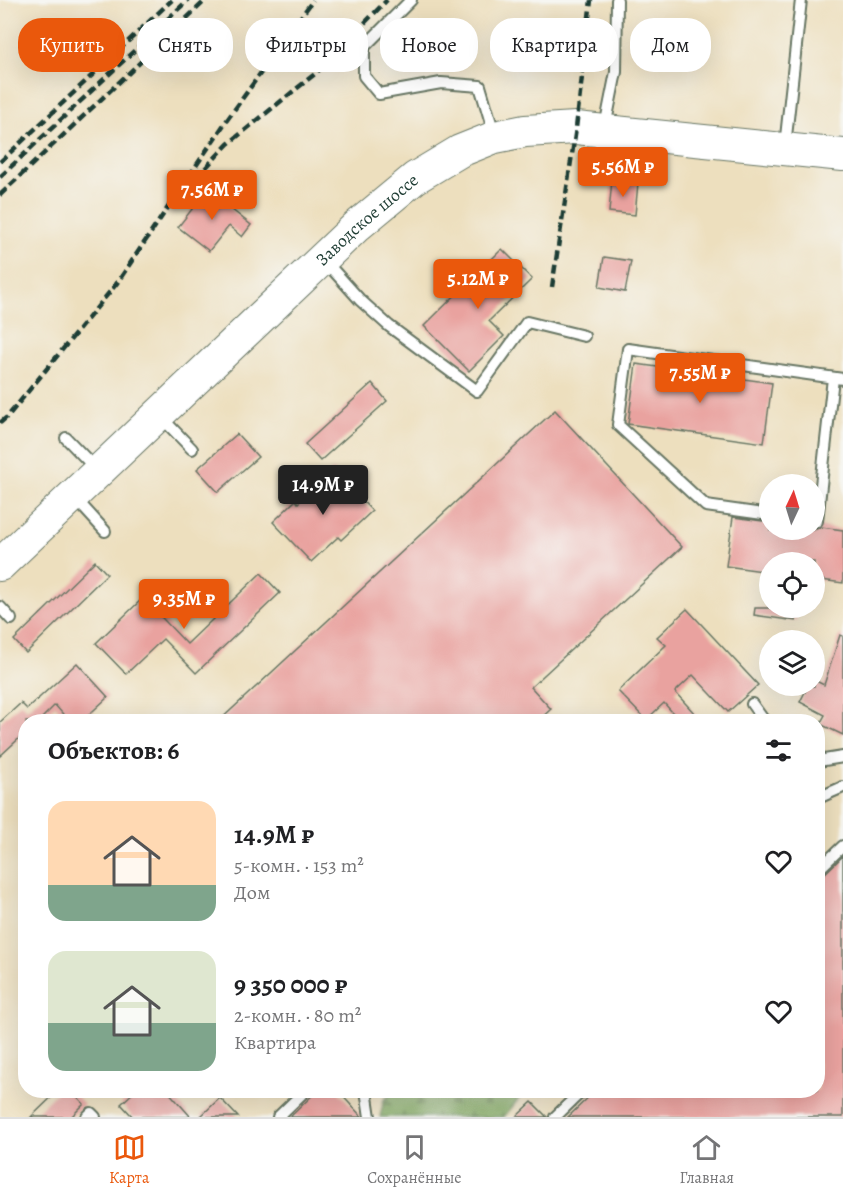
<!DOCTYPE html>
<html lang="ru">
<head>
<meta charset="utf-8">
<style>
  body { margin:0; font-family:Alegreya,serif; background:#f2f2f2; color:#202124; height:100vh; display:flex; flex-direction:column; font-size:22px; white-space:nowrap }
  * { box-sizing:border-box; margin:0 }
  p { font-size:20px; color:#757577 }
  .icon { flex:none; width:33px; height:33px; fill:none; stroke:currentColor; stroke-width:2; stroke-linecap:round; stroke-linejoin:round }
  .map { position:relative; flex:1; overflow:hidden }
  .panel { position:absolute; left:18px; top:714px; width:807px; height:384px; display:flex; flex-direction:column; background:#fff; border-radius:24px; box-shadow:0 6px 24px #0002 }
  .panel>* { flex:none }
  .top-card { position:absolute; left:18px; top:18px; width:807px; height:54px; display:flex; gap:12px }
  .needle { width:39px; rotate:4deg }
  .tools { position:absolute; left:759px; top:474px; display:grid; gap:12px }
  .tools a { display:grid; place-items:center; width:66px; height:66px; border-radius:50%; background:#fff; box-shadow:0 6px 24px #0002; font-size:30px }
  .price { position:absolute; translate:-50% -51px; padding:0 14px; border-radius:6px; background:#ea580c; color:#fff; font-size:20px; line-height:39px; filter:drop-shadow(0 2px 3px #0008) }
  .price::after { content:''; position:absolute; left:50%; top:36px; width:18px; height:14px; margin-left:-9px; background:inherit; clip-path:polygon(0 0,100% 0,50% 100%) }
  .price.active { background:#222; color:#fff }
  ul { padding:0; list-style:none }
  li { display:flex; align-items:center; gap:18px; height:150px; padding:0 30px }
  li span { display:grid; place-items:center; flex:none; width:168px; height:120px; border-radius:18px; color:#555 }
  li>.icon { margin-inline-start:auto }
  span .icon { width:72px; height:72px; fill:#fffc; stroke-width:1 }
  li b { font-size:26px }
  h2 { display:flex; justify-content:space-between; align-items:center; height:72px; padding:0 30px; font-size:26px }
  .chip { padding:0 21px; border-radius:24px; background:#fff; box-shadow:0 6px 24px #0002; font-size:21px; line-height:54px }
  .chip.active { background:#ea580c; color:#fff }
  .dock { display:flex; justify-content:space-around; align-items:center; height:84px; border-top:2px solid #e0e0e0; background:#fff; font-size:16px; color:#757577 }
  .dock a { display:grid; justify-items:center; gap:3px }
  .dock .active { color:#ea580c }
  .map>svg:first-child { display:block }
  .forest { fill:url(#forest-firs); stroke:#507249; stroke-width:1.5 }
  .building { fill:#e9a29f }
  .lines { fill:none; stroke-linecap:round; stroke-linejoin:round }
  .lane-casing { stroke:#677664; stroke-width:14 }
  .primary-casing { stroke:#677664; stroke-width:34 }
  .lane { stroke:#fff; stroke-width:10 }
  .primary { stroke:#fff; stroke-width:32 }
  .rail { stroke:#1f3d34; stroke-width:4.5; stroke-dasharray:9 4.5; stroke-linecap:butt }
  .labels { text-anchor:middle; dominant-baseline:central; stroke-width:6; stroke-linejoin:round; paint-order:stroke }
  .street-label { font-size:18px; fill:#1f3d34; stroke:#f6f6f2 }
</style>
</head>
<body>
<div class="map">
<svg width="843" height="1117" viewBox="0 0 843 1117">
  <defs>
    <pattern id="forest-firs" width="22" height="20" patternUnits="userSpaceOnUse" patternTransform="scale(1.5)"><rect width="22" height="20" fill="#80a75e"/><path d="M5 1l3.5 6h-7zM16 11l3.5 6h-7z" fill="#68894e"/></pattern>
  </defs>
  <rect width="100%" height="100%" fill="#f6f6f2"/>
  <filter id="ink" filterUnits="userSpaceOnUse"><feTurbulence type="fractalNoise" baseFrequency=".0167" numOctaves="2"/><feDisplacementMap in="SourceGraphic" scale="12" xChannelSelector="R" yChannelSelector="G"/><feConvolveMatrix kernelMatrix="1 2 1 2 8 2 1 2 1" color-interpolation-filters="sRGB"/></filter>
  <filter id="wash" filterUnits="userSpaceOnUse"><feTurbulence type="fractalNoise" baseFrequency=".008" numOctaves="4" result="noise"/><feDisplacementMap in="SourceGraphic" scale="24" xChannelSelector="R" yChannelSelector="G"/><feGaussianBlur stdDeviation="1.35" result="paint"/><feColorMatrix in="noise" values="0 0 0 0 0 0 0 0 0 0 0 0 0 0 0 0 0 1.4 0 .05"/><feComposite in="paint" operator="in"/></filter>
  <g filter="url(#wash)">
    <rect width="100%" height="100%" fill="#eddfbe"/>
    <!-- forest -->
    <path class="forest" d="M398,1090H525V1091L504,1117H380L384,1099Z"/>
    <g id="blocks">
      <!-- building -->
      <g class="building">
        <path d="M417,32L429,45L403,70L390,57Z"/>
        <path d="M612,180L638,183L635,215L609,212Z"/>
        <path d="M207,190L251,225L242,237L229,226L209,251L178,227Z"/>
        <path d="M502,249L532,279L489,321L504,336L469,371L424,326Z"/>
        <path d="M604,257L631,261L625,292L599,287Z"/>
        <path d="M636,364L772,383L764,443L628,424Z"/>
        <path d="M372,383L387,401L320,461L305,444Z"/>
        <path d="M555,410L682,547L531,687L551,709L537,722H218Z"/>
        <path d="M237,434L258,457L218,492L197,469Z"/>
        <path d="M333,470L372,511L341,540L338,537L311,562L273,522L296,500L298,503Z"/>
        <path d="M733,517L770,522V530H814L821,527L843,530V583L814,579V562H770V572L726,566Z"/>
        <path d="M95,561L107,574L26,653L14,640Z"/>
        <path d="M261,573L280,593L196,673L163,639L126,674L96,643L143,598L187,644Z"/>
        <path d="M755,608H798L796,621L754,615Z"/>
        <path d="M687,609L758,685L728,712L693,675L675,692L696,715L689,722H681L664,703L646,720L618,691L666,645L657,637Z"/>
        <path d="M840,635L843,636V735L820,724L825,715L800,702L808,686H814V680L824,685Z"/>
        <path d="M77,663L108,697L81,722H70L55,705L38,722H26V732L0,756V722L21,703L27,709Z"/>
        <path d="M843,856V1117H568L596,1090H818V880Z"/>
        <path d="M59,1090H71L84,1104L71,1117H31Z"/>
        <path d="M136,1090H167L191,1117H133L121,1104Z"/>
        <path d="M318,1090H337L362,1117H290Z"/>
        <path d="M220,1098L238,1117H200Z"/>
        <path d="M532,1102L547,1117H516Z"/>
      </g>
    </g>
  </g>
  <g filter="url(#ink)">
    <use href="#blocks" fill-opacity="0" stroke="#677664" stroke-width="1.5"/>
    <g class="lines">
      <!-- lane casing -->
      <g class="lane-casing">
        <g id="lane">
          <path d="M411,0L364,47V76L379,94L441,83L480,86L494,133"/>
          <path d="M605,127L616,72L617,0"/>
          <path d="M785,146L801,0"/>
          <path d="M325,261L360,300L389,326L477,391L527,322L584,336"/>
          <path d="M161,417L192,449"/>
          <path d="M66,438L97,470"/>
          <path d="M75,498L105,531"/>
          <path d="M770,515L706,506L618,425L628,349L843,379"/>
          <path d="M814,521H817L833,378"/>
          <path d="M0,607L11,619"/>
          <path d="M752,704L765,722"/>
          <path d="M818,761L843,757"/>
          <path d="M818,798L843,787"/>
          <path d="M818,870L843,846"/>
          <path d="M366,1090L370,1117"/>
          <path d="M87,1117L91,1113L95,1117"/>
          <path d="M278,1117L306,1090"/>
          <path d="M555,1117L583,1090"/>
        </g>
      </g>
      <!-- primary casing -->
      <g class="primary-casing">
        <g id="primary">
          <path id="s1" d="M0,565L357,226L415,178L460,151L495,137L525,131L576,128L843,155"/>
        </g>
      </g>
      <!-- lane -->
      <use href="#lane" class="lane"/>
      <!-- primary -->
      <use href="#primary" class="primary"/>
      <!-- rail -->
      <g class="rail">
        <path d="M0,162L172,0"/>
        <path d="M0,177L188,0"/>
        <path d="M196,178L228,144L316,73L387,0"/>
        <path d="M0,195L206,0"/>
        <path d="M552,287L576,128L591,0"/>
        <path d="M0,423L8,416L117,283L227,120L313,0"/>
      </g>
    </g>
  </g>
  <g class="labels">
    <!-- street labels -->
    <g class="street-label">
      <text stroke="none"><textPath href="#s1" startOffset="504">Заводское шоссе</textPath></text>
    </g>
  </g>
</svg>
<div class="tools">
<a><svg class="needle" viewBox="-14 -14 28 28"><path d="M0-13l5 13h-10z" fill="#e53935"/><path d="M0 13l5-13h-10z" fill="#757577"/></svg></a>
<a><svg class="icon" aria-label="locate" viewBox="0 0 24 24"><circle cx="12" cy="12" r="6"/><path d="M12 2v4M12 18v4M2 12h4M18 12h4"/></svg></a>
<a><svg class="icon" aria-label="layers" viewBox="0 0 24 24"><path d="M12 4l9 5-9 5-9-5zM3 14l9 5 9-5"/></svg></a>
</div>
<b class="price" style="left:623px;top:198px">5.56M ₽</b>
<b class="price" style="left:212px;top:221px">7.56M ₽</b>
<b class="price" style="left:478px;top:310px">5.12M ₽</b>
<b class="price" style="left:700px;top:404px">7.55M ₽</b>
<b class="price active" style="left:323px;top:516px">14.9M ₽</b>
<b class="price" style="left:184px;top:630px">9.35M ₽</b>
<div class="top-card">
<a class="chip active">Купить</a>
<a class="chip">Снять</a>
<a class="chip">Фильтры</a>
<a class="chip">Новое</a>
<a class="chip">Квартира</a>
<a class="chip">Дом</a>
</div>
<section class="panel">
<h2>Объектов: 6<svg class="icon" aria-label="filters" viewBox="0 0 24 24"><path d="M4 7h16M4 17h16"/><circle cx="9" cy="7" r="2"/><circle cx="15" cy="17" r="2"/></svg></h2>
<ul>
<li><span style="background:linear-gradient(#ffd9b3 70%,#7fa58c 0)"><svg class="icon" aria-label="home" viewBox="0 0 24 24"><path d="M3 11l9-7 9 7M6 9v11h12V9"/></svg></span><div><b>14.9M ₽</b><p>5-комн. · 153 m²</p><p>Дом</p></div><svg class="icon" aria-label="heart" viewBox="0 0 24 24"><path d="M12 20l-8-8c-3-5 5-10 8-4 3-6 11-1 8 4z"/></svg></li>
<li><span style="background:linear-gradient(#dfe7d0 60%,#7fa58c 0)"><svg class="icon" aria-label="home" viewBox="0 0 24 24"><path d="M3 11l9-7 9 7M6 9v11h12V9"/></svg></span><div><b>9 350 000 ₽</b><p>2-комн. · 80 m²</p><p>Квартира</p></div><svg class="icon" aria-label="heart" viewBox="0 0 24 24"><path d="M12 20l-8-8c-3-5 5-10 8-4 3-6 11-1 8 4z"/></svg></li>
</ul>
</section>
</div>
<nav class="dock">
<a class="active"><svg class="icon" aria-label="map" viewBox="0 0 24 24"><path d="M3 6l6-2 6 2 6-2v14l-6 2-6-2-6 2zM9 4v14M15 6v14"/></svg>Карта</a>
<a><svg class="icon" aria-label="saved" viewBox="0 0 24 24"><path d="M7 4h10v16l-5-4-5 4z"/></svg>Сохранённые</a>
<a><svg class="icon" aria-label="home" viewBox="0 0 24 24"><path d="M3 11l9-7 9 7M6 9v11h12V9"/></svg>Главная</a>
</nav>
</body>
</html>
